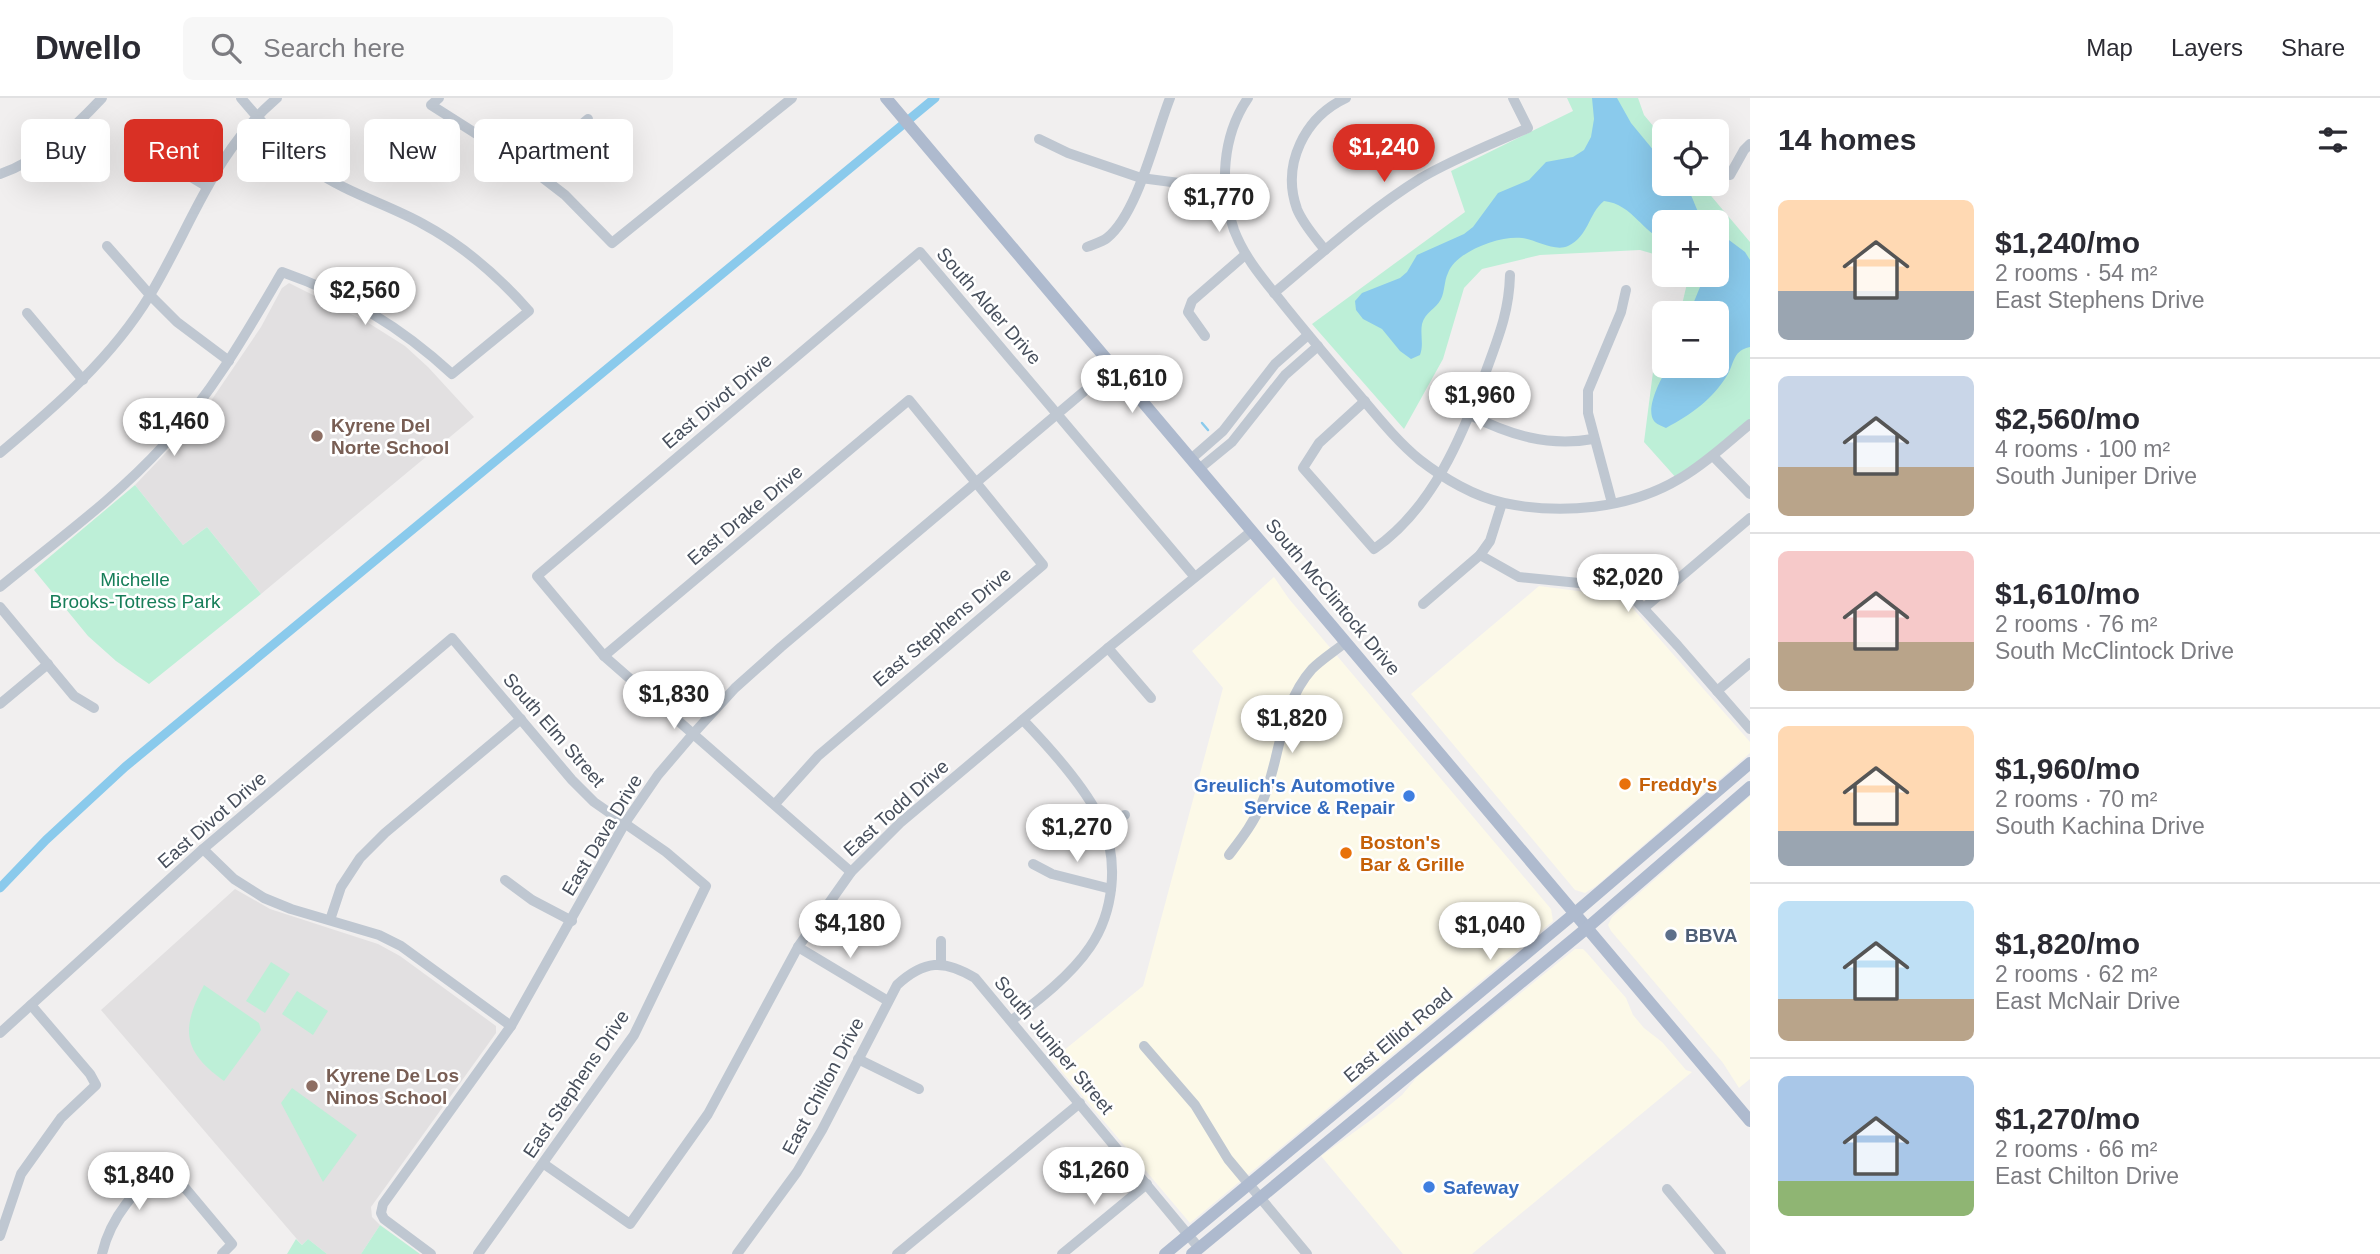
<!DOCTYPE html>
<html lang="en">
<head>
<meta charset="utf-8">
<style>
  body { margin:0; font-family:Arial,sans-serif; background:#f7f7f7; color:#2b2b33; height:100vh; display:flex; flex-direction:column; font-size:26px; white-space:nowrap }
  * { box-sizing:border-box; margin:0 }
  p { font-size:23px; color:#7c7c81 }
  .icon { flex:none; width:38px; height:38px; fill:none; stroke:currentColor; stroke-width:2; stroke-linecap:round; stroke-linejoin:round }
  .map { position:relative; flex:1; overflow:hidden }
  .details { display:flex; flex-direction:column; background:#fff; width:630px }
  .details>* { flex:none }
  .banner { position:absolute; left:21px; top:21px; width:665px; height:63px; display:flex; gap:14px }
  .tools { position:absolute; left:1652px; top:21px; display:grid; gap:14px }
  .tools a { display:grid; place-items:center; width:77px; height:77px; border-radius:10px; background:#fff; box-shadow:0 7px 28px #0002; font-size:35px }
  .price { position:absolute; translate:-50% -60px; padding:0 16px; border-radius:24px; background:#fff; color:#222; font-size:23px; line-height:46px; filter:drop-shadow(0 2px 4px #0008) }
  .price::after { content:''; position:absolute; left:50%; top:42px; width:21px; height:16px; margin-left:-10px; background:inherit; clip-path:polygon(0 0,100% 0,50% 100%) }
  .price.current { background:#d93025; color:#fff }
  ul { padding:0; list-style:none }
  li { display:flex; align-items:center; gap:21px; height:175px; padding:0 28px }
  li+li { border-top:2px solid #e1e1e2 }
  li span { display:grid; place-items:center; flex:none; width:196px; height:140px; border-radius:10px; color:#555 }
  li>.icon { margin-inline-start:auto }
  span .icon { width:84px; height:84px; fill:#fffc; stroke-width:1 }
  li b { font-size:30px }
  h2 { display:flex; justify-content:space-between; align-items:center; height:84px; padding:0 28px; font-size:30px }
  .chip { padding:0 24px; border-radius:10px; background:#fff; box-shadow:0 7px 28px #0002; font-size:24px; line-height:63px }
  .chip.current { background:#d93025; color:#fff }
  header { display:flex; align-items:center; gap:42px; box-sizing:border-box; height:98px; padding:0 35px; background:#fff; border-bottom:2px solid #e1e1e2 }
  header strong { font-size:33px }
  nav { display:flex; gap:38px; margin-inline-start:auto; font-size:24px }
  .search { width:490px; height:63px; background:#f7f7f7; display:flex; align-items:center; gap:18px; box-sizing:border-box; padding:0 24px; border-radius:10px; color:#7c7c81; font-size:26px }
  main { display:flex; flex:1; min-height:0 }
  .map>svg:first-child { display:block }
  .commercial { fill:#fcf9e8 }
  .education { fill:#e2e0e1 }
  .green { fill:#bdefd7 }
  .water { fill:#8acaec }
  .lines { fill:none; stroke-linecap:round; stroke-linejoin:round }
  .stream { stroke:#8acaec; stroke-width:2.5 }
  .canal { stroke:#8acaec; stroke-width:9 }
  .minor { stroke:#bfc7d1; stroke-width:10 }
  .major { stroke:#aebace; stroke-width:12 }
  .education-dot { fill:#8d6e63; stroke:#fff; stroke-width:2.5 }
  .food-dot { fill:#e8710a; stroke:#fff; stroke-width:2.5 }
  .shop-dot { fill:#3f7fe0; stroke:#fff; stroke-width:2.5 }
  .service-dot { fill:#5c6f8a; stroke:#fff; stroke-width:2.5 }
  .labels { text-anchor:middle; dominant-baseline:central; stroke-width:5; stroke-linejoin:round; paint-order:stroke }
  .street-label { font-size:19px; fill:#474f5c; stroke:#fff }
  .education-label { font-size:19px; font-weight:bold; fill:#785e54; stroke:#fff; text-anchor:start }
  .park-label { font-size:19px; fill:#177e59; stroke:#fff }
  .food-label { font-size:19px; font-weight:bold; fill:#c56008; stroke:#fff; text-anchor:start }
  .shop-label { font-size:19px; font-weight:bold; fill:#366cbe; stroke:#fff; text-anchor:end }
  .service-label { font-size:19px; font-weight:bold; fill:#4e5e75; stroke:#fff; text-anchor:start }
</style>
</head>
<body>
<header>
<strong>Dwello</strong>
<div class="search"><svg class="icon" aria-label="search" viewBox="0 0 24 24"><circle cx="10" cy="10" r="6"/><path d="M15 15l6 6"/></svg>Search here</div>
<nav><a>Map</a><a>Layers</a><a>Share</a></nav>
</header>
<main>
<div class="map">
<svg width="1750" height="1156" viewBox="0 0 1750 1156">
  <rect width="100%" height="100%" fill="#f1efef"/>
  <!-- commercial -->
  <g class="commercial">
    <path d="M1274,479L1289,501L1551,811L1553,823L1190,1125L1052,962L1143,888L1223,590L1192,553Z"/>
    <path d="M1539,488L1609,497L1629,506L1750,644V655L1596,788L1585,795L1575,792L1411,596Z"/>
    <path d="M1750,698V981L1739,990L1723,965L1611,833L1608,827L1612,819Z"/>
    <path d="M1575,851H1583L1587,855L1626,900L1633,917L1644,930L1662,944L1686,972L1692,974L1472,1156H1403L1321,1058L1375,1019L1402,997L1417,979Z"/>
  </g>
  <!-- education -->
  <g class="education">
    <path d="M289,185L367,224L405,248L428,269L474,319L261,496L207,429L183,447L135,387L200,319L261,229L282,190Z"/>
    <path d="M235,791L270,811L378,846L400,858L496,928V935L371,1109L372,1119L380,1127L361,1156H327L308,1141L302,1147L101,912Z"/>
  </g>
  <!-- green -->
  <g class="green">
    <path d="M1567,0H1638L1644,17L1664,41V86H1701L1750,144V326L1678,382L1644,344L1654,266L1664,255V268H1717V215H1680L1689,177H1717V124H1664V159L1640,152L1540,157L1482,171L1464,190L1443,261L1404,331L1312,226L1465,114L1451,73L1573,13Z"/>
    <path d="M135,387L183,447L207,429L261,496L149,586L116,563L88,538L34,472Z"/>
    <path d="M271,864L290,876L265,915L246,903Z"/>
    <path d="M204,887L259,925L261,932L224,983C182,953 181,931 204,887Z"/>
    <path d="M297,893L328,913L313,937L282,916Z"/>
    <path d="M292,990L357,1037L323,1084L281,1005Z"/>
    <path d="M380,1127L420,1156H361Z"/>
    <path d="M296,1141L302,1147L308,1141L327,1156H287Z"/>
  </g>
  <!-- water -->
  <g class="water">
    <path d="M1592,0H1617L1631,25L1664,65V86H1684C1694,97 1695,115 1706,124H1664V141C1644,137 1633,106 1604,103C1588,116 1589,138 1568,148C1555,154 1536,142 1522,140C1501,137 1456,153 1448,175C1444,183 1445,193 1441,201C1436,211 1425,214 1422,226C1420,237 1424,246 1420,257L1411,261L1400,253L1382,231L1363,221L1356,212L1355,203L1362,195L1400,180L1407,174L1417,157L1464,136L1473,129L1498,95L1529,82L1546,64L1573,59L1584,52L1591,39L1594,21Z"/>
    <path d="M1717,133L1745,154L1750,162V249C1733,253 1735,263 1728,276C1712,302 1692,316 1666,330C1660,327 1654,326 1652,319C1648,305 1661,280 1669,268H1717V215H1695L1693,206L1705,177H1717Z"/>
  </g>
  <g class="lines">
    <!-- stream -->
    <path class="stream" d="M1202,325L1208,332"/>
    <!-- canal -->
    <path class="canal" d="M0,790L46,742L125,669L935,0"/>
    <!-- minor -->
    <g class="minor">
      <path d="M439,0L431,7L530,70L565,97L612,145L792,0"/>
      <path d="M1248,0C1222,38 1219,89 1234,132C1245,161 1265,183 1284,207C1305,233 1326,258 1348,284C1371,310 1393,340 1420,362C1443,380 1475,399 1504,405C1561,417 1629,411 1679,381C1705,366 1727,345 1750,326"/>
      <path d="M1039,41L1068,55L1141,80L1225,91"/>
      <path d="M530,70L588,21"/>
      <path d="M0,76C39,63 74,30 102,0"/>
      <path d="M186,76L206,88"/>
      <path d="M1730,77L1744,52L1750,46"/>
      <path d="M107,148L150,197L177,224L229,263"/>
      <path d="M1087,149C1094,146 1102,144 1107,140C1138,115 1155,38 1170,0"/>
      <path d="M1325,152C1315,139 1303,126 1297,111C1281,66 1305,19 1346,0"/>
      <path d="M1274,195C1322,155 1368,113 1421,80C1455,60 1492,46 1528,30L1513,0"/>
      <path d="M27,215L83,282"/>
      <path d="M1205,238L1188,214L1192,203L1245,157"/>
      <path d="M1365,303L1319,345L1303,370L1374,451C1432,411 1462,339 1485,276C1498,240 1509,215 1510,177"/>
      <path d="M1470,317C1510,337 1548,349 1593,341"/>
      <path d="M0,355C56,308 112,260 150,197C191,129 214,53 277,0"/>
      <path d="M1713,358L1750,396"/>
      <path d="M1191,361L1223,333L1275,266L1308,237"/>
      <path d="M1199,371L1232,344L1285,277L1318,248"/>
      <path d="M1612,405L1588,315V293L1621,214L1626,192"/>
      <path d="M1480,457L1519,479L1579,485L1611,490L1631,497L1678,548L1750,631"/>
      <path d="M0,489C56,443 116,400 165,346C213,294 247,234 282,174C348,197 401,229 452,276L529,213C499,179 464,148 423,126C387,106 346,95 313,71C285,51 263,26 241,0"/>
      <path d="M1423,506L1480,457L1490,443L1502,405"/>
      <path d="M0,509L74,598L94,610"/>
      <path d="M1644,510L1750,420"/>
      <path d="M1108,550L1151,600"/>
      <path d="M604,558L909,302L1043,467L818,658L775,706"/>
      <path d="M1717,593L1750,565"/>
      <path d="M0,606L48,566"/>
      <path d="M1102,724L1125,717"/>
      <path d="M203,751L234,781L264,800L291,811L379,837L401,848L511,928"/>
      <path d="M1229,757C1241,741 1253,726 1261,707C1281,663 1278,609 1312,571C1322,561 1335,553 1346,544"/>
      <path d="M1033,766L1052,776L1111,791"/>
      <path d="M851,774L604,558L537,478L920,154L1194,478"/>
      <path d="M505,782L532,802L572,823"/>
      <path d="M330,822L341,789L360,760L385,735L521,621"/>
      <path d="M941,843V866"/>
      <path d="M798,849L888,903"/>
      <path d="M1012,922C1039,902 1071,877 1090,849C1114,814 1119,763 1102,725C1087,691 1049,649 1023,622"/>
      <path d="M0,935L203,751L452,540L572,682L594,704L666,754L706,788L634,937L478,1156"/>
      <path d="M1144,948L1195,1007L1228,1061L1307,1156"/>
      <path d="M858,961L919,991"/>
      <path d="M544,1066L630,1126L708,1016L798,849L851,774L900,725L1108,550L1252,433"/>
      <path d="M1667,1091L1721,1156"/>
      <path d="M0,1138L21,1076L61,1020L96,987L90,976L31,907"/>
      <path d="M102,1156C111,1117 136,1092 165,1066L232,1146L222,1156"/>
      <path d="M431,1156L384,1121L381,1115L383,1106L511,928L625,725L658,677L693,636L735,590L781,549L1113,269"/>
      <path d="M737,1156L797,1074L822,1032L897,887C924,862 944,861 975,880L1199,1150"/>
      <path d="M897,1156L1080,1005"/>
      <path d="M1062,1156L1147,1086"/>
    </g>
    <!-- major -->
    <g class="major">
      <path d="M886,0L1750,1023"/>
      <path d="M1165,1156L1575,815L1750,665"/>
      <path d="M1192,1156L1587,830L1750,689"/>
    </g>
  </g>
  <!-- markers -->
  <g class="education-dot">
    <circle cx="317" cy="338" r="7"/>
    <circle cx="312" cy="988" r="7"/>
  </g>
  <g class="food-dot">
    <circle cx="1625" cy="686" r="7"/>
    <circle cx="1346" cy="755" r="7"/>
  </g>
  <g class="shop-dot">
    <circle cx="1409" cy="698" r="7"/>
    <circle cx="1429" cy="1089" r="7"/>
  </g>
  <circle class="service-dot" cx="1671" cy="837" r="7"/>
  <g class="labels">
    <!-- street labels -->
    <g class="street-label">
      <text transform="translate(989 208) rotate(49)">South Alder Drive</text>
      <text transform="translate(717 303) rotate(-40)">East Divot Drive</text>
      <text transform="translate(745 417) rotate(-40)">East Drake Drive</text>
      <text transform="translate(1333 499) rotate(50)">South McClintock Drive</text>
      <text transform="translate(942 529) rotate(-40)">East Stephens Drive</text>
      <text transform="translate(554 632) rotate(49)">South Elm Street</text>
      <text transform="translate(896 710) rotate(-42)">East Todd Drive</text>
      <text transform="translate(212 722) rotate(-41)">East Divot Drive</text>
      <text transform="translate(602 737) rotate(-59)">East Dava Drive</text>
      <text transform="translate(1398 937) rotate(-40)">East Elliot Road</text>
      <text transform="translate(1054 947) rotate(50)">South Juniper Street</text>
      <text transform="translate(576 986) rotate(-56)">East Stephens Drive</text>
      <text transform="translate(823 988) rotate(-62)">East Chilton Drive</text>
    </g>
    <!-- education labels -->
    <g class="education-label">
      <text x="331" y="327">Kyrene Del<tspan x="331" dy="22">Norte School</tspan></text>
      <text x="326" y="977">Kyrene De Los<tspan x="326" dy="22">Ninos School</tspan></text>
    </g>
    <!-- park labels -->
    <g class="park-label">
      <text x="135" y="481">Michelle<tspan x="135" dy="22">Brooks-Totress Park</tspan></text>
    </g>
    <!-- food labels -->
    <g class="food-label">
      <text x="1639" y="686">Freddy's</text>
      <text x="1360" y="744">Boston's<tspan x="1360" dy="22">Bar &amp; Grille</tspan></text>
    </g>
    <!-- shop labels -->
    <g class="shop-label">
      <text x="1395" y="687">Greulich's Automotive<tspan x="1395" dy="22">Service &amp; Repair</tspan></text>
      <text x="1443" y="1089" text-anchor="start">Safeway</text>
    </g>
    <!-- service labels -->
    <g class="service-label">
      <text x="1685" y="837">BBVA</text>
    </g>
  </g>
</svg>
<div class="tools">
<a><svg class="icon" aria-label="locate" viewBox="0 0 24 24"><circle cx="12" cy="12" r="6"/><path d="M12 2v4M12 18v4M2 12h4M18 12h4"/></svg></a>
<a>+</a>
<a>−</a>
</div>
<b class="price current" style="left:1384px;top:86px">$1,240</b>
<b class="price" style="left:1219px;top:136px">$1,770</b>
<b class="price" style="left:365px;top:229px">$2,560</b>
<b class="price" style="left:1132px;top:317px">$1,610</b>
<b class="price" style="left:1480px;top:334px">$1,960</b>
<b class="price" style="left:174px;top:360px">$1,460</b>
<b class="price" style="left:1628px;top:516px">$2,020</b>
<b class="price" style="left:674px;top:633px">$1,830</b>
<b class="price" style="left:1292px;top:657px">$1,820</b>
<b class="price" style="left:1077px;top:766px">$1,270</b>
<b class="price" style="left:850px;top:862px">$4,180</b>
<b class="price" style="left:1490px;top:864px">$1,040</b>
<b class="price" style="left:1094px;top:1109px">$1,260</b>
<b class="price" style="left:139px;top:1114px">$1,840</b>
<div class="banner">
<a class="chip">Buy</a>
<a class="chip current">Rent</a>
<a class="chip">Filters</a>
<a class="chip">New</a>
<a class="chip">Apartment</a>
</div>
</div>
<section class="details">
<h2>14 homes<svg class="icon" aria-label="filters" viewBox="0 0 24 24"><path d="M4 7h16M4 17h16"/><circle cx="9" cy="7" r="2"/><circle cx="15" cy="17" r="2"/></svg></h2>
<ul>
<li><span style="background:linear-gradient(#ffd9b3 65%,#9aa5b1 0)"><svg class="icon" aria-label="home" viewBox="0 0 24 24"><path d="M3 11l9-7 9 7M6 9v11h12V9"/></svg></span><div><b>$1,240/mo</b><p>2 rooms · 54 m²</p><p>East Stephens Drive</p></div></li>
<li><span style="background:linear-gradient(#c9d6e8 65%,#b9a48a 0)"><svg class="icon" aria-label="home" viewBox="0 0 24 24"><path d="M3 11l9-7 9 7M6 9v11h12V9"/></svg></span><div><b>$2,560/mo</b><p>4 rooms · 100 m²</p><p>South Juniper Drive</p></div></li>
<li><span style="background:linear-gradient(#f6c9c9 65%,#b9a48a 0)"><svg class="icon" aria-label="home" viewBox="0 0 24 24"><path d="M3 11l9-7 9 7M6 9v11h12V9"/></svg></span><div><b>$1,610/mo</b><p>2 rooms · 76 m²</p><p>South McClintock Drive</p></div></li>
<li><span style="background:linear-gradient(#ffd9b3 75%,#9aa5b1 0)"><svg class="icon" aria-label="home" viewBox="0 0 24 24"><path d="M3 11l9-7 9 7M6 9v11h12V9"/></svg></span><div><b>$1,960/mo</b><p>2 rooms · 70 m²</p><p>South Kachina Drive</p></div></li>
<li><span style="background:linear-gradient(#bfe0f5 70%,#b9a48a 0)"><svg class="icon" aria-label="home" viewBox="0 0 24 24"><path d="M3 11l9-7 9 7M6 9v11h12V9"/></svg></span><div><b>$1,820/mo</b><p>2 rooms · 62 m²</p><p>East McNair Drive</p></div></li>
<li><span style="background:linear-gradient(#a9c7e8 75%,#8fb573 0)"><svg class="icon" aria-label="home" viewBox="0 0 24 24"><path d="M3 11l9-7 9 7M6 9v11h12V9"/></svg></span><div><b>$1,270/mo</b><p>2 rooms · 66 m²</p><p>East Chilton Drive</p></div></li>
</ul>
</section>
</main>
</body>
</html>
